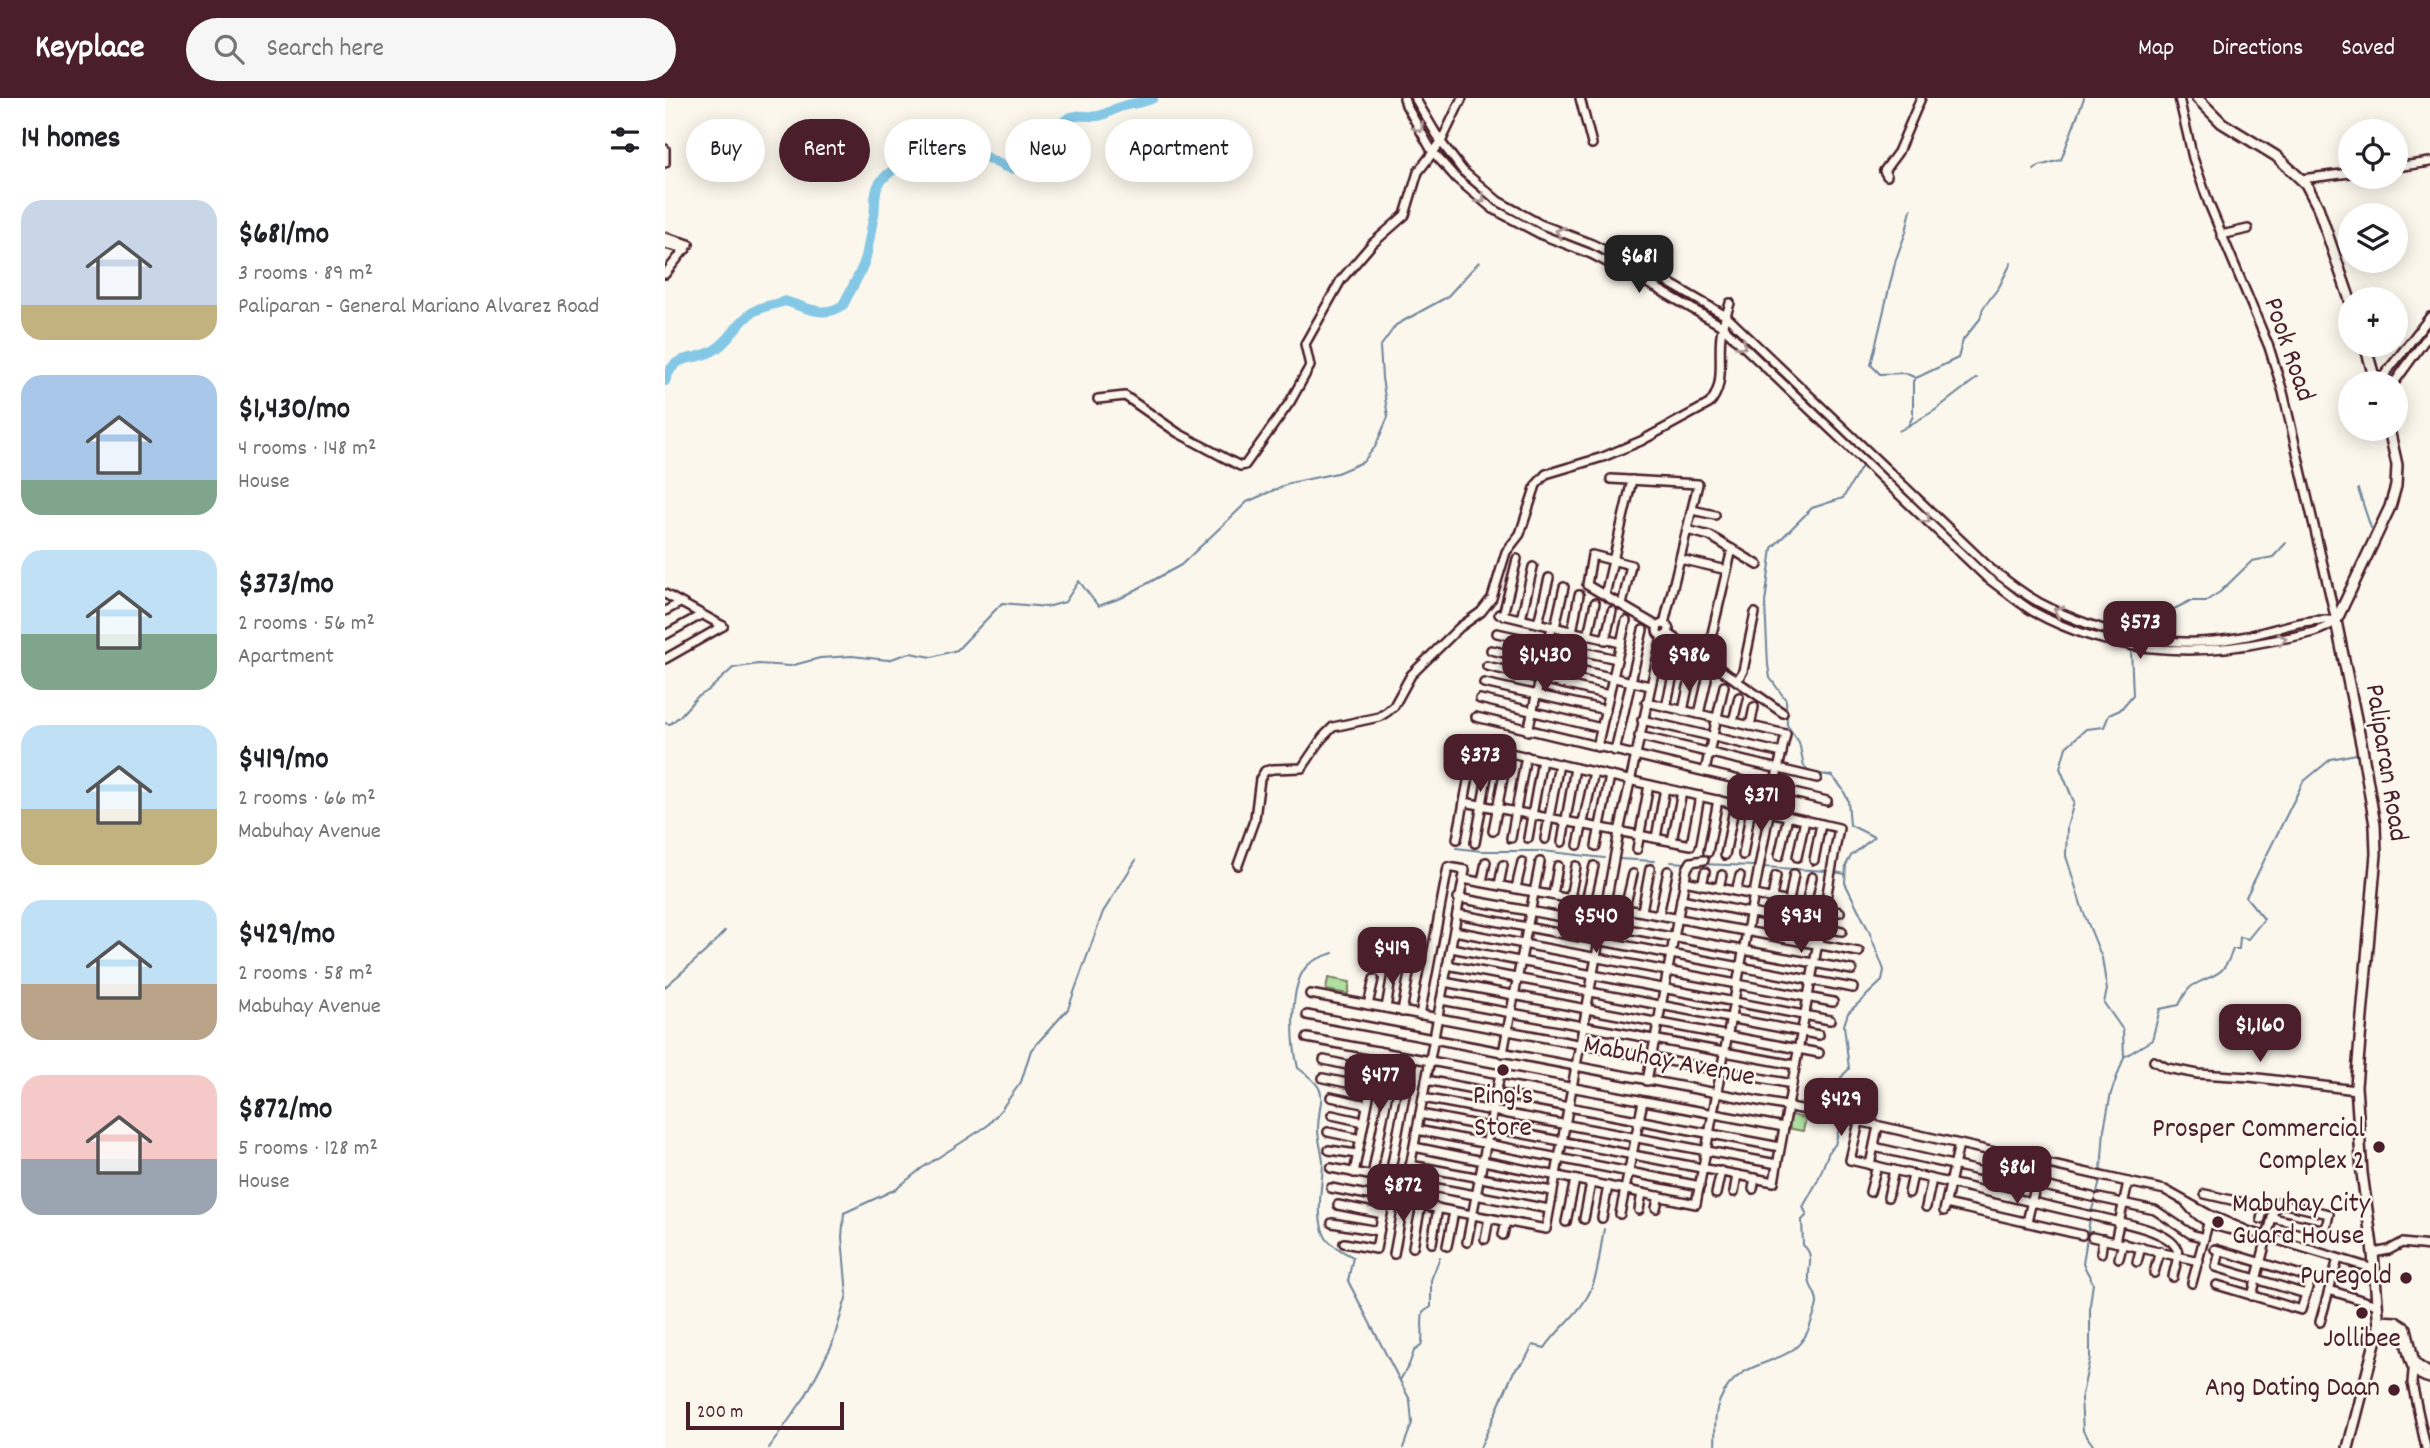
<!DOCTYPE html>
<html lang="en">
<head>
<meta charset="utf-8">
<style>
  body { margin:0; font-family:Dekko,sans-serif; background:#f6f6f6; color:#202124; height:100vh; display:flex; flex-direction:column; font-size:26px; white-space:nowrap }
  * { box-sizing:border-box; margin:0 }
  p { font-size:23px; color:#757577 }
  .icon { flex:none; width:38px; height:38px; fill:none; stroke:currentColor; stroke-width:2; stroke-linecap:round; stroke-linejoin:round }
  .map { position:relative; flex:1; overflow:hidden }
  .panel { display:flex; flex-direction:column; background:#fff; width:665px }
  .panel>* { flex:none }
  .guide { position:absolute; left:21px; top:21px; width:665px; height:63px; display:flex; gap:14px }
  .buttons { position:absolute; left:1673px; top:21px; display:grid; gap:14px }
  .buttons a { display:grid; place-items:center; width:70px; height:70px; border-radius:50%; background:#fff; box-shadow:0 4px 18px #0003; font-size:35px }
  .scale { position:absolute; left:21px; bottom:18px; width:158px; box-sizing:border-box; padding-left:7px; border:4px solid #4a1f2b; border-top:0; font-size:19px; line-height:24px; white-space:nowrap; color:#4a1f2b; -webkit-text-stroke:5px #fbf7ec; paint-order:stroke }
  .price { position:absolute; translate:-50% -60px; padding:0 16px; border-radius:14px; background:#4a1f2b; color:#fff; font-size:23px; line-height:46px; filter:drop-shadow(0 2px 4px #0008) }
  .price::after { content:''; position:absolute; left:50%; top:42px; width:21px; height:16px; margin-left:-10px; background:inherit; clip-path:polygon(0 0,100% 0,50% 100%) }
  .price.selected { background:#222; color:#fff }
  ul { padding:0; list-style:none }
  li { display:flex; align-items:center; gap:21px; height:175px; padding:0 21px }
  li span { display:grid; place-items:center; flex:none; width:196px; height:140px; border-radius:21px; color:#555 }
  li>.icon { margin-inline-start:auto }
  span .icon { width:84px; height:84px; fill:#fffc; stroke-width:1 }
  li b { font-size:30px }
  h2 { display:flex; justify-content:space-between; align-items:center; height:84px; padding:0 21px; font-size:30px }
  .pill { padding:0 24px; border-radius:32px; background:#fff; box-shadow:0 4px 18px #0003; font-size:24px; line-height:63px }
  .pill.selected { background:#4a1f2b; color:#fff }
  header { display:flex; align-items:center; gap:42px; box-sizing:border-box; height:98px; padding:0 35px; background:#4a1f2b; color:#fff }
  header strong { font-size:33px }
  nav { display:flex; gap:38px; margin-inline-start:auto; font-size:24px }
  .search { width:490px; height:63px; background:#f6f6f6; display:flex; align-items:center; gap:18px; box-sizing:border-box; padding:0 24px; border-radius:38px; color:#757577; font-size:26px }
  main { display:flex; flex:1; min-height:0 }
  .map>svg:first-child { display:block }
  .green { fill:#addfa0; stroke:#7c7f66; stroke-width:2 }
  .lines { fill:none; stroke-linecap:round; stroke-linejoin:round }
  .stream { stroke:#6d849b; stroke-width:2 }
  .river { stroke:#85c8e6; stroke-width:10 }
  .minor-casing { stroke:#4a1f2b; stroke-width:12 }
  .major-casing { stroke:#4a1f2b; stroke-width:14 }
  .minor { stroke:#fbf7ec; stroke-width:7 }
  .major { stroke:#fbf7ec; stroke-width:9 }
  .oneway { stroke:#ab9695 }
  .poi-dot { fill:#4a1f2b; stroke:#fbf7ec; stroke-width:2.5 }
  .labels { text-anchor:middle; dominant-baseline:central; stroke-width:5; stroke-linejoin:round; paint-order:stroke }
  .street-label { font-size:28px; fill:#4a1f2b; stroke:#fbf7ec }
  .poi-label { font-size:28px; fill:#4a1f2b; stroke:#fbf7ec; text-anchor:end }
</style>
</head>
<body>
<header>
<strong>Keyplace</strong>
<div class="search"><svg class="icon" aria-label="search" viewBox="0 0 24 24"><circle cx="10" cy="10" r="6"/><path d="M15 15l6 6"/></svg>Search here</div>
<nav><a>Map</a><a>Directions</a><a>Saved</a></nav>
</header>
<main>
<section class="panel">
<h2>14 homes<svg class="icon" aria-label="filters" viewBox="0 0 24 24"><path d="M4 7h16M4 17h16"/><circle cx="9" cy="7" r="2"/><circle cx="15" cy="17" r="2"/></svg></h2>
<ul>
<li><span style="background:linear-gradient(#c9d6e8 75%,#c2b280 0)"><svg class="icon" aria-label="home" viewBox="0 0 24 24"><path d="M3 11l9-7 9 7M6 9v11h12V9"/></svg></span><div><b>$681/mo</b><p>3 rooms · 89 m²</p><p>Paliparan - General Mariano Alvarez Road</p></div></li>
<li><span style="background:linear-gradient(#a9c7e8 75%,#7fa58c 0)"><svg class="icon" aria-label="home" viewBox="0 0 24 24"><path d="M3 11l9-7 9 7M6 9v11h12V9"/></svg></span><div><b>$1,430/mo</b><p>4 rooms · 148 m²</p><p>House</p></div></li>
<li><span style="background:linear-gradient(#bfe0f5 60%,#7fa58c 0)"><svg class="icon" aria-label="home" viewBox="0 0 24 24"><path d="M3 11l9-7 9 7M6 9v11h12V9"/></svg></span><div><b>$373/mo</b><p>2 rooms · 56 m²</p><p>Apartment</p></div></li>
<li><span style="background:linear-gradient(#bfe0f5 60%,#c2b280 0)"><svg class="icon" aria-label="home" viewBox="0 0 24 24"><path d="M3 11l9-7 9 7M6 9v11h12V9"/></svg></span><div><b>$419/mo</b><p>2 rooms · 66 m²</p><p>Mabuhay Avenue</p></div></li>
<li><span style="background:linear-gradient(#bfe0f5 60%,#b9a48a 0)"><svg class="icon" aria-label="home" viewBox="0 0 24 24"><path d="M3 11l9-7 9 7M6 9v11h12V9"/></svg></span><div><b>$429/mo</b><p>2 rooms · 58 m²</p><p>Mabuhay Avenue</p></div></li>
<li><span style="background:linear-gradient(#f6c9c9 60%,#9aa5b1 0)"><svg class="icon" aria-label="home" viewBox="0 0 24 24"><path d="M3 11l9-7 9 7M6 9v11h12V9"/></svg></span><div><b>$872/mo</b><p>5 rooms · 128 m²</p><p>House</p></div></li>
</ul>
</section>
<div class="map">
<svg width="1765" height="1350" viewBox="0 0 1765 1350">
  <rect width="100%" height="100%" fill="#fbf7ec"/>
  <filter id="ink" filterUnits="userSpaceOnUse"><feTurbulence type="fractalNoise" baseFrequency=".0143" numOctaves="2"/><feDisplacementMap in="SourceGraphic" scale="14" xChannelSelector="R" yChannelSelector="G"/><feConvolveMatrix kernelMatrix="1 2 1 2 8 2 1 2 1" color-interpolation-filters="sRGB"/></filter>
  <g filter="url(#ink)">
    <!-- green -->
    <g class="green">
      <path d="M663,880L685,884L683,896L661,892Z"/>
      <path d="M1157,983L1166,985L1162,1005L1153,1004Z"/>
      <path d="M1125,1017L1141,1020L1138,1033L1122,1030Z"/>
    </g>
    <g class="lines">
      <!-- stream -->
      <g class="stream">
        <path d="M1369,72L1374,68L1396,62L1419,0"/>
        <path d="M1246,111L1241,134L1231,161L1206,267L1215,276L1240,275L1251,280"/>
        <path d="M1243,328L1248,318V283L1251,280L1293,260L1298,242L1315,221L1318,210L1334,189L1346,165"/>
        <path d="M1234,333L1269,313L1312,280"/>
        <path d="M1693,391L1706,430"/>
        <path d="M1470,536L1473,529L1525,503H1541L1555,494L1587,463L1608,459L1621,445"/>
        <path d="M0,625L5,626L15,618L31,600L44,592L68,570L93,566L125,568L155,560L187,558L223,562L245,555L267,559L292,552L337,505L382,509L400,504L414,483L433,508L456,500L516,467L582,404L625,385L672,375L698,364L710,349L723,319L717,280L715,249L731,227L782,199L814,164"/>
        <path d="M791,750L816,753H878L939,760"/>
        <path d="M954,761L989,763"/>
        <path d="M1006,764L1021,765"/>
        <path d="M1036,766L1089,768"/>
        <path d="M1098,769L1162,773"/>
        <path d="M1170,774L1180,776"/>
        <path d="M668,855C660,858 649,861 643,867C623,886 627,946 633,970C667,995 654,996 653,1031C653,1042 657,1053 658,1063C658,1086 649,1119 661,1140C667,1149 679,1154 688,1159L683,1183L745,1302L747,1325L738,1350"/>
        <path d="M0,889L40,854L60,833"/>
        <path d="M1459,959L1487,942L1495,911L1514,907C1517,901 1521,892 1527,888C1549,875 1558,881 1568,851H1574L1575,839L1583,841L1599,821L1581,799L1638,684L1666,661L1691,656"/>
        <path d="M1175,1016C1173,995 1165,988 1184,971L1179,927L1183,915L1217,883L1219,872L1204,833L1180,785L1181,767L1186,758L1209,739L1185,727L1183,702L1177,690L1167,678L1145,674L1139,668L1134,644L1122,627L1121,602L1105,580L1103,567L1100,505L1107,450L1147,410L1178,400L1199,365"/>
        <path d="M1436,1074L1439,1031L1446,995L1459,959L1458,932L1439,905L1442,892L1437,860L1418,813L1401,758L1402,729L1409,704L1395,670L1401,649L1421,631L1439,629L1444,617L1455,612L1468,597L1466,551"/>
        <path d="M1426,1115L1436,1080"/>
        <path d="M1425,1120L1418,1166L1428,1185L1425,1207V1260L1416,1301L1418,1333L1430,1350"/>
        <path d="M735,1282L744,1267L749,1253L756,1248C760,1235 755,1230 758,1214L766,1209V1182L775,1159"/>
        <path d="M104,1350L140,1299L167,1247L182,1197L177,1139L179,1115L231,1091L257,1070L322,1028L335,1013L356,984L366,952L403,911L438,814L471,762"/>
        <path d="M815,1350L849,1273L860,1262L868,1247L880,1250C891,1233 908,1221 919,1204C934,1183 934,1155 939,1131"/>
        <path d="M1050,1350C1051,1334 1048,1317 1055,1302C1078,1250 1132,1277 1147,1222C1149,1216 1151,1212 1152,1206C1153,1196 1145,1191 1144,1181C1143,1168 1150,1157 1138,1147L1137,1122L1142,1117L1138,1109L1153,1082L1165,1051L1170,1047L1176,1022"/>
      </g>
      <!-- river -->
      <path class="river" d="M0,283C11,251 30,266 51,251C65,242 72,226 85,216C96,207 108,208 120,203C139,209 160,221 178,207C186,191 196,176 201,159C204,145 206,131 209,117C211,107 208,96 214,86C229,62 285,49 311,55C326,59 340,74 355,70C378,64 383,33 402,21C413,15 422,19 433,18C441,17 445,13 452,10C464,5 476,6 488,0"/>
      <!-- minor casing -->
      <g class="minor-casing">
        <g id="minor">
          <path d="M739,0L741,7L767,53L792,81L828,111L877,137L926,156L993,191L1057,228L1321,479C1337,490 1352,504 1369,514C1442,554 1525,560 1605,543C1628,538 1652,537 1671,523"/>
          <path d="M750,0L776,44L798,73L833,103L875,126L927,146L999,182L1061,218L1327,472C1343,483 1358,496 1375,505C1436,537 1509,553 1577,539C1607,534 1640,518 1671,523"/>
          <path d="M915,0L927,46"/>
          <path d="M1514,0L1528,60L1544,106L1604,249L1618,294L1671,523"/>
          <path d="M0,51V65"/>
          <path d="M1731,69L1765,64"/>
          <path d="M1222,78L1219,73L1233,54L1256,0"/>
          <path d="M1636,81L1685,75"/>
          <path d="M1556,137L1583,131"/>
          <path d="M0,139L24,146L0,176"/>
          <path d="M0,146L21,151"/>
          <path d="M1713,285L1765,219"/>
          <path d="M1729,285L1765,235"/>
          <path d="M433,301L460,298L513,335L575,368L580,367L625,304L645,268L640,246L676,182L707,146L740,117L753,74L776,44L797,0"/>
          <path d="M946,381L1033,386L999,526"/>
          <path d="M1027,412L1050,417"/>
          <path d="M1022,432L1045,438L1093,467"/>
          <path d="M1015,461L1062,472"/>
          <path d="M0,496L58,528"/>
          <path d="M940,497L967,382"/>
          <path d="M957,507L966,467L927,457L922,487L992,528"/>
          <path d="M0,513L15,505"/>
          <path d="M834,516L956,545"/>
          <path d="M838,517L852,461"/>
          <path d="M856,521L868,469"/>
          <path d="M873,525L884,480"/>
          <circle cx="998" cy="532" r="6"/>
          <path d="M890,529L899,489"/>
          <path d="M907,534L914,497"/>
          <path d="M832,535L952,561"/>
          <path d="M1003,535L1118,615"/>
          <path d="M0,537L36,517"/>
          <path d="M923,537L930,505"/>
          <path d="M940,542L947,513"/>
          <path d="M826,552L985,588"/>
          <path d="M0,561L58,528"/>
          <path d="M1041,561L1067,451"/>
          <path d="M822,568L944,597"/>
          <path d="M1072,583L1078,573L1090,515"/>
          <path d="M819,585L941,612"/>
          <path d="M815,601L936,630"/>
          <path d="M1001,609L1012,559"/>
          <path d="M1018,613L1027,570"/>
          <path d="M1034,616L1042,581"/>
          <path d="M811,619L1162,703"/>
          <path d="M977,622L1117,655"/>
          <path d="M1068,624L1074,599"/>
          <path d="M1085,628L1089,609"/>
          <path d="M863,633L887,529"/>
          <path d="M974,638L1152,680"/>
          <path d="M932,649L961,523"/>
          <path d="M950,653L978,532"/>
          <path d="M1040,673L1059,588"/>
          <path d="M799,704L1026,747L1035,698"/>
          <path d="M828,733L843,654"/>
          <path d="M846,740L861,658"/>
          <path d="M863,740L877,662"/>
          <path d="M991,740L1000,690"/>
          <path d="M880,741L894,666"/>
          <path d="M1007,743L1017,694"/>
          <path d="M897,744L910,670"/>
          <path d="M810,745L827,651"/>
          <path d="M913,747L929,674"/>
          <path d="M931,748L945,678"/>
          <path d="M972,751L984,687"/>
          <path d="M1043,754L1053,702"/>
          <path d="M1060,757L1070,706"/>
          <path d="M1078,757L1086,710"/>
          <path d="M1114,758L1123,718"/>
          <path d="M1132,759L1140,722"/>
          <path d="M1149,762L1156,726"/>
          <path d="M573,767L590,720L595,681L600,673L608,671L637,670L658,639L668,629L714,619L722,614L729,608L746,577L795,529L816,514L827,500L841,454L855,436L871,387L881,376L938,359L976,343L1044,306C1061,287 1053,261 1056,237C1057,226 1062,216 1065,205"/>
          <path d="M798,781L1194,854"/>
          <path d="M1019,783L1175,814"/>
          <path d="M817,784L821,764"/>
          <path d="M834,787L838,767"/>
          <path d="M1037,787L1040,774"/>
          <path d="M851,790L857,764"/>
          <path d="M1054,790L1057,777"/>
          <path d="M1071,793L1075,778"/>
          <path d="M888,797L893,768"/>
          <path d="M793,800L1187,872"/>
          <path d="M905,800L911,768"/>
          <path d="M1107,800L1111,778"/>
          <path d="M1016,801L1177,833"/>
          <path d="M921,803L929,768"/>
          <path d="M1124,803L1129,776"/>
          <path d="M1141,807L1147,779"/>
          <path d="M960,810L968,776"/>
          <path d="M977,813L985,771"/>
          <path d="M792,816L1188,890"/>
          <path d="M994,817L1003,773"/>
          <path d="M789,833L1168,904"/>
          <path d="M786,850L1165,922"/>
          <path d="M782,867L1154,937"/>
          <path d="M779,884L1154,955"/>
          <path d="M645,896L1127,986"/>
          <path d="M776,902L1130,967"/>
          <path d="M703,907L709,881"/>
          <path d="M721,910L729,864"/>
          <path d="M737,914L745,870"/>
          <path d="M642,917L1162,1016L1463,1084L1500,1092L1545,1117L1583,1133L1709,1171"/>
          <path d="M642,940L1119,1029"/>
          <path d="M838,955L875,764"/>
          <path d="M659,962L709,973"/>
          <path d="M1489,963L1502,970L1533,976L1585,979L1691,992"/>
          <path d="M658,980L706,990"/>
          <path d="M761,982L1115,1049"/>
          <path d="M982,983L1022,771L1026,764L1039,762"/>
          <path d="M666,999L702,1007"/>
          <path d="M758,1000L1112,1066"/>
          <path d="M755,1016L1109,1084L1174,730L810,647L792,741"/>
          <path d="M667,1017L699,1024"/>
          <path d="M1194,1024L1185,1062L1423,1117"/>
          <path d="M752,1032L1035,1088"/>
          <path d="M663,1034L696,1041"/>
          <path d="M749,1049L1031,1106L1109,689L1121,636L981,604"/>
          <path d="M1209,1049L1427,1099"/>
          <path d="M664,1052L692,1056"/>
          <path d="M745,1067L887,1093"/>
          <path d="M1205,1067L1213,1028"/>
          <path d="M666,1070L884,1111"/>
          <path d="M689,1075L713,953"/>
          <path d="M707,1078L730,957"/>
          <path d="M666,1090L881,1131L954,734L997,538"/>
          <path d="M1088,1091L1090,1080"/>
          <path d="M1069,1094L1072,1077"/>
          <path d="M1205,1094L1212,1068"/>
          <path d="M1244,1095L1248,1077"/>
          <path d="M1051,1096L1056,1073"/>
          <path d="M1540,1096L1610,1112"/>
          <path d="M1223,1099L1229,1072"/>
          <path d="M1434,1100L1490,1112L1526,1136L1539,1140"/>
          <path d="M1281,1106L1417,1137"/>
          <path d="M1522,1106C1536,1124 1557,1132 1579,1133"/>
          <path d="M673,1107L718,1116"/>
          <path d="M1261,1109L1267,1081"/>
          <path d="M991,1110L994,1098"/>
          <path d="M974,1112L977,1095"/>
          <path d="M1279,1113L1294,1046"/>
          <path d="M955,1116L978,1003"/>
          <path d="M1429,1118C1449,1123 1503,1131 1512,1151C1515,1158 1509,1171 1508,1179"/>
          <path d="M937,1120L943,1088"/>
          <path d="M1608,1120L1661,1132"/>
          <path d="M919,1121L926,1085"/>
          <path d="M1596,1121L1599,1109"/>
          <path d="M901,1124L910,1082"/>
          <path d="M1362,1124L1376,1064"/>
          <path d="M667,1125L714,1133"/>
          <path d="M838,1137L841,1123"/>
          <path d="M1427,1139L1534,1163"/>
          <path d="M820,1141L824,1120"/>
          <path d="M802,1144L835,976"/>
          <path d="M1450,1144L1463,1084"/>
          <path d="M679,1145L711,1151L747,960"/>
          <path d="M767,1145L773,1110"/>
          <path d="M782,1148L789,1114"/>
          <path d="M748,1149L756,1107"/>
          <path d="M1550,1151L1646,1180L1636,1212L1552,1187"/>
          <path d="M1555,1153L1551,1169L1641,1196"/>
          <path d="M1436,1155L1438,1141"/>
          <path d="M1708,1155L1724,1152L1737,1145L1765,1148"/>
          <path d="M729,1156L800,772L783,769L755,917"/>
          <path d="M1454,1160L1458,1145"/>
          <path d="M1472,1164L1476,1149"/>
          <path d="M1489,1175L1495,1153"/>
          <path d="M1527,1185L1544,1122"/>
          <path d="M1664,1192L1712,1207"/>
          <path d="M1587,1198L1611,1104L1664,1116L1659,1139"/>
          <path d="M1714,1222L1731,1223L1742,1230L1750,1265L1765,1275"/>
          <path d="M1655,1224L1673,1161"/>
          <path d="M1714,1229L1726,1228L1736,1233C1746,1253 1739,1275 1765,1281"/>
          <path d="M1753,1269L1748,1273L1747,1285L1761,1350"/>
        </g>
      </g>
      <!-- major casing -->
      <g class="major-casing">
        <g id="major">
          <path d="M1532,0L1557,25L1611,58L1641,86L1653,109L1685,202"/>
          <path d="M1700,247L1711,285"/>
          <path d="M1683,1350L1714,1229L1708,1155L1697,1075L1691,988L1711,756L1710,727L1697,650L1671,523L1725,409L1731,388L1732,367L1724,331"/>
        </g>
      </g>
      <!-- minor -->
      <use href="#minor" class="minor"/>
      <!-- major -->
      <use href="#major" class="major"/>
    </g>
    <!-- one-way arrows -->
    <defs><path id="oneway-chevron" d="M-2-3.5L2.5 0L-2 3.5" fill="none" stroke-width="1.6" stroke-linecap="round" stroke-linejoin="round" transform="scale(1.75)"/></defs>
    <g class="oneway">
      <use href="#oneway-chevron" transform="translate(754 30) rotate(60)"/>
      <use href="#oneway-chevron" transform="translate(816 101) rotate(40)"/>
      <use href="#oneway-chevron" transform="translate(895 134) rotate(-160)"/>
      <use href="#oneway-chevron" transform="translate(1077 247) rotate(43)"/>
      <use href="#oneway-chevron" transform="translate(1261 421) rotate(43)"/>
      <use href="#oneway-chevron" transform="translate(1393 513) rotate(-155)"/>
      <use href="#oneway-chevron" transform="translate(1617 541) rotate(-12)"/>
    </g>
  </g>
  <!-- markers -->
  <g class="poi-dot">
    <circle cx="838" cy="972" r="7"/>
    <circle cx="1714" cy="1049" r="7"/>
    <circle cx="1553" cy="1124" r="7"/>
    <circle cx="1741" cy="1180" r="7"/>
    <circle cx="1697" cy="1215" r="7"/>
    <circle cx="1729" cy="1292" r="7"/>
  </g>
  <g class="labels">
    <!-- street labels -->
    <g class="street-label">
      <text transform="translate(1622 252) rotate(71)">Pook Road</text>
      <text transform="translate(1719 665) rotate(81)">Paliparan Road</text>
      <text transform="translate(1004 965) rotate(11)">Mabuhay Avenue</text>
    </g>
    <!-- poi labels -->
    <g class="poi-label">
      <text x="838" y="1000" text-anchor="middle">Ping's<tspan x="838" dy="32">Store</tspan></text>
      <text x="1700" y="1033">Prosper Commercial<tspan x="1700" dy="32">Complex 2</tspan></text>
      <text x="1567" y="1108" text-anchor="start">Mabuhay City<tspan x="1567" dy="32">Guard House</tspan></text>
      <text x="1727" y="1180">Puregold</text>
      <text x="1697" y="1243" text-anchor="middle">Jollibee</text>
      <text x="1715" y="1292">Ang Dating Daan</text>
    </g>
  </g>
</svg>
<div class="buttons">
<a><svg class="icon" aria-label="locate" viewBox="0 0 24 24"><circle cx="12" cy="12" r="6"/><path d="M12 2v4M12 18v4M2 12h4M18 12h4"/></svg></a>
<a><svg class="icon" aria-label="layers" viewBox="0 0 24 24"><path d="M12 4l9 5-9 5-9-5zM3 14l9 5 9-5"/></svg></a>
<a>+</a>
<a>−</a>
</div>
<div class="scale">200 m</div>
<b class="price selected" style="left:974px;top:197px">$681</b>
<b class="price" style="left:1475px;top:563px">$573</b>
<b class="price" style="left:880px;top:596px">$1,430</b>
<b class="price" style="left:1024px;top:596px">$986</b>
<b class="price" style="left:815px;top:696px">$373</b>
<b class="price" style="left:1096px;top:736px">$371</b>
<b class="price" style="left:931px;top:857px">$540</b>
<b class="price" style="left:1136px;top:857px">$934</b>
<b class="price" style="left:727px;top:889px">$419</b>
<b class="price" style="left:1595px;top:966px">$1,160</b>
<b class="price" style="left:715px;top:1016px">$477</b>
<b class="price" style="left:1176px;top:1040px">$429</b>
<b class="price" style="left:1352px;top:1108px">$861</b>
<b class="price" style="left:738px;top:1126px">$872</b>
<div class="guide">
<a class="pill">Buy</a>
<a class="pill selected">Rent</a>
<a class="pill">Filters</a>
<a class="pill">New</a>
<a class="pill">Apartment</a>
</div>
</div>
</main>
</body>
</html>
